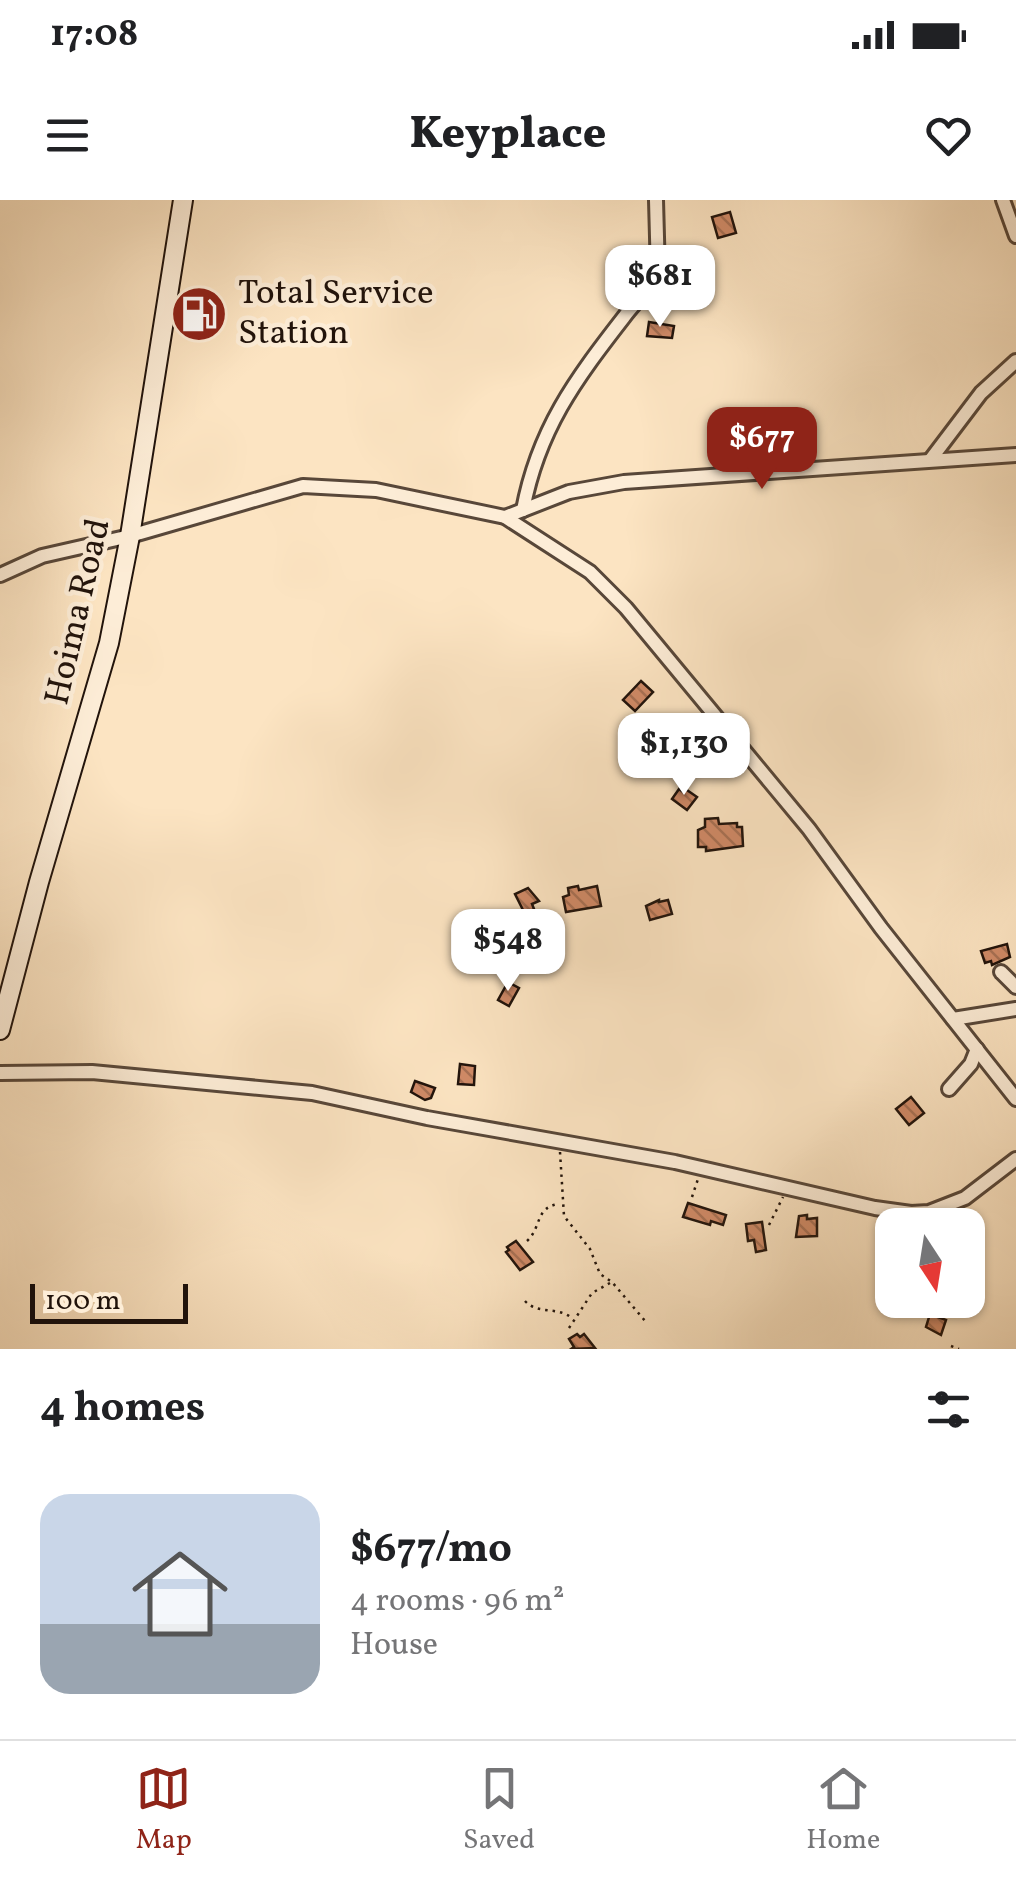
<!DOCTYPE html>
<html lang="en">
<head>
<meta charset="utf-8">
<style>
  body { margin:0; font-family:Vollkorn,serif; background:#f6f6f6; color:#202124; height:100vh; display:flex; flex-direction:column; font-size:38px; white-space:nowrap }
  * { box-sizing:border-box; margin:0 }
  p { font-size:32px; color:#757577 }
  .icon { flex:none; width:55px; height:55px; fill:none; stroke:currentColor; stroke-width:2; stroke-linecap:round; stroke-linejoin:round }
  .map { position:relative; height:1149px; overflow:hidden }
  .details { display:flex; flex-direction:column; background:#fff; flex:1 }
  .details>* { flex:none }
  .needle { width:65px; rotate:168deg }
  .tools { position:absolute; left:875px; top:1008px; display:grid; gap:20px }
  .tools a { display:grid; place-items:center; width:110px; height:110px; border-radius:20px; background:#fff; box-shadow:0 2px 8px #0004; font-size:50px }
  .scale { position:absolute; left:30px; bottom:25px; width:158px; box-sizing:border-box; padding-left:10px; border:5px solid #21130b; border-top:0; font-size:28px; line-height:35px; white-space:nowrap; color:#21130b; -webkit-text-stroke:8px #fdedd7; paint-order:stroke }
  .price { position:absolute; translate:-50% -85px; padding:0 22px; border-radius:20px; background:#fff; color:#222; font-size:32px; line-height:65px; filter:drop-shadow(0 2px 5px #0008) }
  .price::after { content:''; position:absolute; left:50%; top:60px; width:30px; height:22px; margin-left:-15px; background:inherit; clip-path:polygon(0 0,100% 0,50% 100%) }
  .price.on { background:#8f2418; color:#fff }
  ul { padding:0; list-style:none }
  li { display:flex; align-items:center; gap:30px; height:250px; padding:0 40px }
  li span { display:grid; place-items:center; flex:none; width:280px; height:200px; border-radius:30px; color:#555 }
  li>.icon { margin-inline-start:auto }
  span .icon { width:120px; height:120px; fill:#fffc; stroke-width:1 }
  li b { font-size:42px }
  h2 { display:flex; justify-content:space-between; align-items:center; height:120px; padding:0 40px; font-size:42px }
  .status { display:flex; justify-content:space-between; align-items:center; height:70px; padding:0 50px; background:#fff; direction:ltr }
  .status svg { height:28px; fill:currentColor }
  header { display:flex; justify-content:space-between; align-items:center; height:130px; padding:0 40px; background:#fff; font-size:45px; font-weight:800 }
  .tabs { display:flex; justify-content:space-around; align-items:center; height:140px; border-top:2px solid #e0e0e0; background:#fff; font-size:28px; color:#757577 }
  .tabs a { display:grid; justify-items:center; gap:5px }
  .tabs .on { color:#8f2418 }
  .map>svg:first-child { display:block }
  .building { fill:url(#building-back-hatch); stroke:#21130b; stroke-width:2.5 }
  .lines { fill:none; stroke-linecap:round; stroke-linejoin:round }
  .minor-casing { stroke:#584739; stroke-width:18 }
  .secondary-casing { stroke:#21130b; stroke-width:22 }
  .path { stroke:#21130b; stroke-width:2.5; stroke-dasharray:2.5 5; stroke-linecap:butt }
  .minor { stroke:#fdedd7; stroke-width:12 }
  .secondary { stroke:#fdedd7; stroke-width:18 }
  .labels { text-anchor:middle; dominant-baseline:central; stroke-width:9; stroke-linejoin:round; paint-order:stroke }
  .poi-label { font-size:35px; fill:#21130b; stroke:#fdedd7; text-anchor:start }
  .street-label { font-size:35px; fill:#21130b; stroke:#fdedd7 }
</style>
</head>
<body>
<div class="status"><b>17:08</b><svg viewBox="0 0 49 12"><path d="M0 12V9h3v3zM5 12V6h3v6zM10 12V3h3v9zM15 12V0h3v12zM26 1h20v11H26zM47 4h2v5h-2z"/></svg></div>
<header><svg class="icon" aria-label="menu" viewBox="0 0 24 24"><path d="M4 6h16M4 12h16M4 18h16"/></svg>Keyplace<svg class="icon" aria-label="heart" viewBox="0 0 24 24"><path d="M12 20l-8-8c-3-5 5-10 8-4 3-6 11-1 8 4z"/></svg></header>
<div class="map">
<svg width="1016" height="1149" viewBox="0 0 1016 1149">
  <defs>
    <pattern id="building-back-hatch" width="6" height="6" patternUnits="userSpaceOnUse" patternTransform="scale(2.5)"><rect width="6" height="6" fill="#d08a67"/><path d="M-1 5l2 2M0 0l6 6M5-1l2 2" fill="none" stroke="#a87053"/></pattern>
  </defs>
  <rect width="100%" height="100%" fill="#fce4c2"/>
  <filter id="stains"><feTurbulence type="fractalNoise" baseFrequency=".002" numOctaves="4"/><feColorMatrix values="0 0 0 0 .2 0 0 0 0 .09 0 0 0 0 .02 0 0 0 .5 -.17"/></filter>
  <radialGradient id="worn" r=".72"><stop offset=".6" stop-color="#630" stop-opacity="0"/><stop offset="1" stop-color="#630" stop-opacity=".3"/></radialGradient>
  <!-- building -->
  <g class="building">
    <path d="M730,12L736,33L718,38L712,17Z"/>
    <path d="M649,122L674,126L672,138L647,136Z"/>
    <path d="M641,481L653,492L635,511L623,500Z"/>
    <path d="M684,588L697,597L687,610L672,599L679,589L682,591Z"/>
    <path d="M718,618L719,624L737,623V627H742L743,646L706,651V647H698V630L705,627V619Z"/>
    <path d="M578,686L579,690L597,686L601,706L566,712L563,697L569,695L568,688Z"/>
    <path d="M528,688L539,701L532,704L534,709L525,714L515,694Z"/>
    <path d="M659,700V702L668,700L672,714L650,720L646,706Z"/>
    <path d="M1007,744L1010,757L992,765L991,761L985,763L981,751Z"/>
    <path d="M508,782L519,788L509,806L498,800Z"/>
    <path d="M460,864L475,866L474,885L458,884Z"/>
    <path d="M415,881L435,888L431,898L425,900L411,892Z"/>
    <path d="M911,897L924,913L909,925L896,909Z"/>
    <path d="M688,1003L726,1015L723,1025L711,1021L710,1025L683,1017Z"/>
    <path d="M807,1015V1019L817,1018V1036L796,1037L799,1016Z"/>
    <path d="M762,1022L766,1050L756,1052L754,1040L748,1041L746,1024Z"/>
    <path d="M516,1041L533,1062L520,1070L506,1052L509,1050L507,1047Z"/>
    <path d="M930,1114L946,1120L941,1135L926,1127Z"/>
    <path d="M577,1134L580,1137L584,1134L595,1148L571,1149L574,1147L569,1139Z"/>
  </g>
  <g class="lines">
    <!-- minor casing -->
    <g class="minor-casing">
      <g id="minor">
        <path d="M1003,0L1016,36"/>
        <path d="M931,259L981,193L1016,161"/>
        <path d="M523,310C538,230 575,180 624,117C635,102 649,90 658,74L656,0"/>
        <path d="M505,317L569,292L624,282L1016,255"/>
        <path d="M0,375L42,356L130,336L303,286L376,290L505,317L590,372L626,408L809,629L881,728L1016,899"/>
        <path d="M1001,772L1016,787"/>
        <path d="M953,819L1016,809"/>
        <path d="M0,873L92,872L312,893L427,918L675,962L875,1008L911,1013L929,1012L965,998L1016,959"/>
        <path d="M949,889L971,864L977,849"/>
      </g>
    </g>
    <!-- secondary casing -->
    <g class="secondary-casing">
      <path id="secondary" d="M0,830L39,682L109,443L130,336L183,0"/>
    </g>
    <!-- path -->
    <g class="path">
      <path d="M560,952L564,1016L590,1049L600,1074L612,1082L646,1122"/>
      <path d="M692,997L698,979"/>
      <path d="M769,1025L783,997"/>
      <path d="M527,1041C542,1027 535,1007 559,1004"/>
      <path d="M525,1101C538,1115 557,1106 572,1118"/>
      <path d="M569,1128L592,1093L610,1083"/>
      <path d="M951,1146L959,1149"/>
    </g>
    <!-- minor -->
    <use href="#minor" class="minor"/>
    <!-- secondary -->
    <use href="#secondary" class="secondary"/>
  </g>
  <!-- icons -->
  <defs>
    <g id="fuel-disc" transform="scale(2.875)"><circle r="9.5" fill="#8f2418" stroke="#fdedd7"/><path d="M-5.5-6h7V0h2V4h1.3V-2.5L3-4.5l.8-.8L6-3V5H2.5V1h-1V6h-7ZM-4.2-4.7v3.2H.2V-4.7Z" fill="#fff"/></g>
  </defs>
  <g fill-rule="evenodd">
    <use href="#fuel-disc" x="199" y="114"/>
  </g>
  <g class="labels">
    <!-- poi labels -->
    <g class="poi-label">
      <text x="238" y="94">Total Service<tspan x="238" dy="40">Station</tspan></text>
    </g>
    <!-- street labels -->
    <g class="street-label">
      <text transform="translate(79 412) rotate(-77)">Hoima Road</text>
    </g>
  </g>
  <rect width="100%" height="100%" filter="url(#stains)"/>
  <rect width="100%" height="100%" fill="url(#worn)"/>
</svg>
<div class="tools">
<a><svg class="needle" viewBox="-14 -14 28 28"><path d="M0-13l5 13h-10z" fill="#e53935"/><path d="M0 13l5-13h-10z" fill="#757577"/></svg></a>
</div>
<div class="scale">100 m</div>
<b class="price" style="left:660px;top:130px">$681</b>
<b class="price on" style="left:762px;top:292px">$677</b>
<b class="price" style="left:684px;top:598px">$1,130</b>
<b class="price" style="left:508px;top:794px">$548</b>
</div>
<section class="details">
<h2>4 homes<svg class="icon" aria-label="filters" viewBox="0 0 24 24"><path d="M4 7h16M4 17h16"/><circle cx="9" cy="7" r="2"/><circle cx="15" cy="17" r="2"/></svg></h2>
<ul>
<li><span style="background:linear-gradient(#c9d6e8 65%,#9aa5b1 0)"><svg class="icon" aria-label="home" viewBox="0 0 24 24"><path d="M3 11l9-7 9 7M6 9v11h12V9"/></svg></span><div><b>$677/mo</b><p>4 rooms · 96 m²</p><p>House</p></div></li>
</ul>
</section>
<nav class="tabs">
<a class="on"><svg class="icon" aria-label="map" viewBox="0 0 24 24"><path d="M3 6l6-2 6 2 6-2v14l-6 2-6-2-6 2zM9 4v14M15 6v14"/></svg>Map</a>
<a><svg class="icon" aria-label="saved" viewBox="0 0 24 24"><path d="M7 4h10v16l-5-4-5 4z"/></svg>Saved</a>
<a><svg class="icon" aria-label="home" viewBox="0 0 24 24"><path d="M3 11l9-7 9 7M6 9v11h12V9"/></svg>Home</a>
</nav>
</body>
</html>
